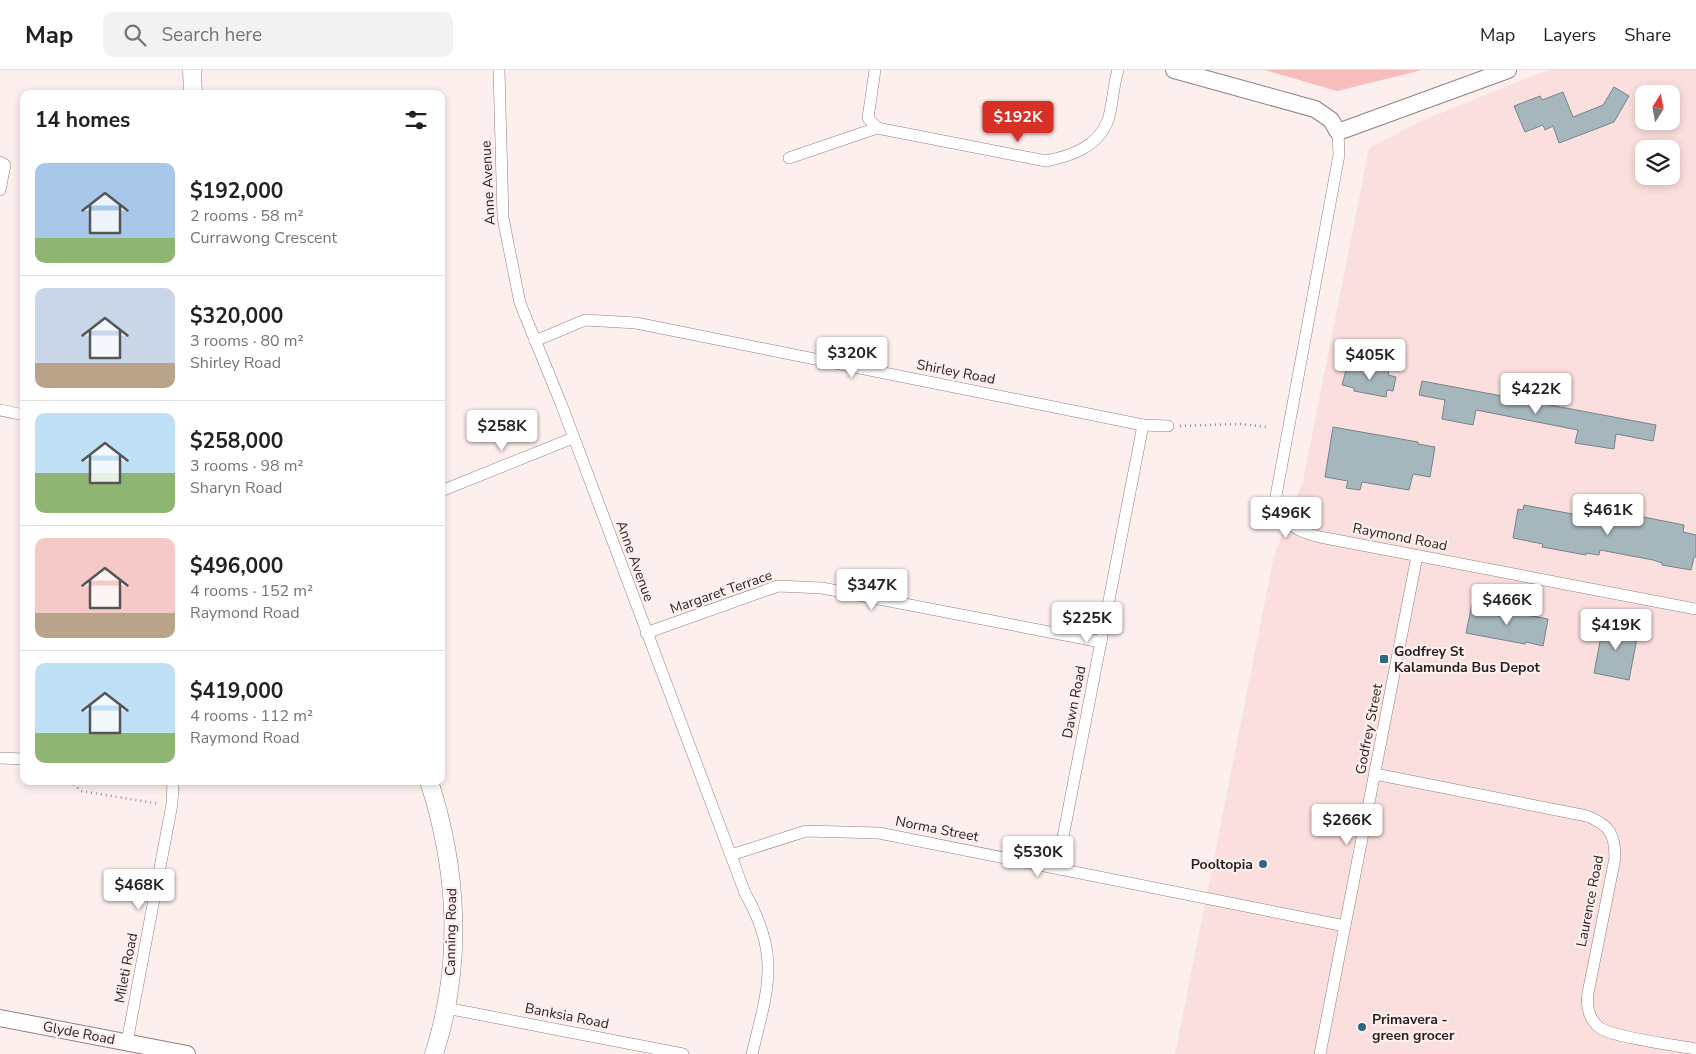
<!DOCTYPE html>
<html lang="en">
<head>
<meta charset="utf-8">
<style>
  body { margin:0; font-family:"Nunito Sans",sans-serif; background:#f2f2f2; color:#202124; height:100vh; display:flex; flex-direction:column; font-size:19px; white-space:nowrap }
  * { box-sizing:border-box; margin:0 }
  p { font-size:16px; color:#757577 }
  .icon { flex:none; width:28px; height:28px; fill:none; stroke:currentColor; stroke-width:2; stroke-linecap:round; stroke-linejoin:round }
  .map { position:relative; flex:1; overflow:hidden }
  .drawer { position:absolute; left:20px; top:20px; width:425px; height:695px; display:flex; flex-direction:column; background:#fff; border-radius:10px; box-shadow:0 2px 8px #0003 }
  .drawer>* { flex:none }
  .needle { width:32px; rotate:11deg }
  .buttons { position:absolute; left:1635px; top:15px; display:grid; gap:10px }
  .buttons a { display:grid; place-items:center; width:45px; height:45px; border-radius:10px; background:#fff; box-shadow:0 2px 8px #0003; font-size:25px }
  .price { position:absolute; translate:-50% -42px; padding:0 11px; border-radius:5px; background:#fff; color:#222; font-size:16px; line-height:32px; filter:drop-shadow(0 1px 2px #0008) }
  .price::after { content:''; position:absolute; left:50%; top:30px; width:15px; height:11px; margin-left:-8px; background:inherit; clip-path:polygon(0 0,100% 0,50% 100%) }
  .price.current { background:#d93025; color:#fff }
  ul { padding:0; list-style:none }
  li { display:flex; align-items:center; gap:15px; height:125px; padding:0 15px }
  li+li { border-top:1px solid #e0e0e0 }
  li span { display:grid; place-items:center; flex:none; width:140px; height:100px; border-radius:10px; color:#555 }
  li>.icon { margin-inline-start:auto }
  span .icon { width:60px; height:60px; fill:#fffc; stroke-width:1 }
  li b { font-size:21px }
  h2 { display:flex; justify-content:space-between; align-items:center; height:60px; padding:0 15px; font-size:21px }
  header { display:flex; align-items:center; gap:30px; box-sizing:border-box; height:70px; padding:0 25px; background:#fff; border-bottom:1px solid #e0e0e0 }
  header strong { font-size:24px }
  nav { display:flex; gap:28px; margin-inline-start:auto; font-size:18px }
  .search { width:350px; height:45px; background:#f2f2f2; display:flex; align-items:center; gap:12px; box-sizing:border-box; padding:0 18px; border-radius:10px; color:#757577; font-size:19px }
  .map>svg:first-child { display:block }
  .built { fill:#fadfde; fill-rule:evenodd }
  .green { fill:#f8bcbb }
  .building { fill:#a6b6bd; stroke:#75848a }
  .lines { fill:none; stroke-linecap:round; stroke-linejoin:round }
  .street-casing { stroke:#907f7f; stroke-width:12 }
  .secondary-casing { stroke:#907f7f; stroke-width:18 }
  .primary-casing { stroke:#907f7f; stroke-width:19 }
  .path { stroke:#958a8a; stroke-width:2.5; stroke-dasharray:1 4; stroke-linecap:butt }
  .street { stroke:#fff; stroke-width:11 }
  .secondary { stroke:#fff; stroke-width:16 }
  .primary { stroke:#fff; stroke-width:18 }
  .poi-dot { fill:#2c6980; stroke:#fdefee; stroke-width:2 }
  .labels { text-anchor:middle; dominant-baseline:central; stroke-width:4.5; stroke-linejoin:round; paint-order:stroke }
  .street-label { font-size:14px; fill:#261f1f; stroke:#fdefee }
  .poi-label { font-size:14px; font-weight:bold; fill:#261f1f; stroke:#fdefee; text-anchor:start }
</style>
</head>
<body>
<header>
<strong>Map</strong>
<div class="search"><svg class="icon" aria-label="search" viewBox="0 0 24 24"><circle cx="10" cy="10" r="6"/><path d="M15 15l6 6"/></svg>Search here</div>
<nav><a>Map</a><a>Layers</a><a>Share</a></nav>
</header>
<div class="map">
<svg width="1696" height="984" viewBox="0 0 1696 984">
  <rect width="100%" height="100%" fill="#fdefee"/>
  <!-- built -->
  <path class="built" d="M1548,0H1696V984H1175L1274,486L1303,411L1369,78L1421,51ZM1644,24H1671V51H1644ZM1644,79H1671V106H1644Z"/>
  <!-- green -->
  <path class="green" d="M1265,0H1422L1337,21Z"/>
  <!-- building -->
  <g class="building">
    <path d="M1614,17L1629,26L1614,52L1559,73L1553,56L1545,60L1543,55L1525,62L1514,36L1540,26L1542,30L1563,22L1573,47L1603,35Z"/>
    <path d="M1351,296L1371,300L1372,297L1389,300L1388,305L1396,307L1393,321L1387,320L1386,327L1354,321V318L1342,315L1346,300L1350,301Z"/>
    <path d="M1422,311L1656,355L1653,371L1616,364L1614,379L1575,373L1578,360L1476,340L1473,355L1442,349L1445,330L1419,325Z"/>
    <path d="M1333,357L1418,372V374L1435,377L1430,407L1413,404L1409,420L1362,412L1360,420L1346,418L1348,411L1325,407Z"/>
    <path d="M1524,435L1616,452L1618,442L1684,455L1683,462L1696,465V487H1694L1691,500L1662,495V493L1653,490L1600,480L1599,485L1586,483V485L1542,477L1543,474L1513,468L1518,439L1523,440Z"/>
    <path d="M1472,534L1548,549L1543,576L1526,572L1525,574L1466,563Z"/>
    <path d="M1604,551L1636,557L1634,567L1637,568L1629,610L1594,603Z"/>
  </g>
  <g class="lines">
    <!-- street casing -->
    <g class="street-casing">
      <g id="street">
        <path d="M499,0L503,148L520,233L562,336L745,823C781,886 768,918 752,984"/>
        <path d="M877,58L1046,91C1071,86 1098,77 1108,50C1113,34 1113,16 1118,0"/>
        <path d="M1338,62L1339,85L1276,426C1276,452 1298,462 1320,467L1696,539"/>
        <path d="M789,88L877,58L868,48L875,0"/>
        <path d="M0,92L5,95L0,120"/>
        <path d="M535,271L585,250L636,253L1143,355L1168,356"/>
        <path d="M0,340L24,345"/>
        <path d="M441,421L573,368"/>
        <path d="M646,563L778,516L822,518L1101,572"/>
        <path d="M0,688L24,689"/>
        <path d="M1375,704L1587,746C1609,755 1615,763 1615,788L1588,923C1586,936 1589,950 1600,958C1616,968 1675,975 1696,979"/>
        <path d="M731,785L806,761L879,763L1345,856"/>
        <path d="M1057,798L1143,355"/>
        <path d="M446,938L683,984"/>
        <path d="M127,972L172,734L173,711"/>
        <path d="M1320,984L1417,486"/>
      </g>
    </g>
    <!-- secondary casing -->
    <g class="secondary-casing">
      <g id="secondary">
        <path d="M1174,0L1315,39L1331,50L1338,62L1508,0"/>
        <path d="M0,948L187,984"/>
      </g>
    </g>
    <!-- primary casing -->
    <g class="primary-casing">
      <g id="primary">
        <path d="M192,0L193,24"/>
        <path d="M429,711C458,800 463,895 434,984"/>
      </g>
    </g>
    <!-- path -->
    <g class="path">
      <path d="M1180,356L1240,354L1268,357"/>
      <path d="M70,711L81,721L160,734"/>
    </g>
    <!-- street -->
    <use href="#street" class="street"/>
    <!-- secondary -->
    <use href="#secondary" class="secondary"/>
    <!-- primary -->
    <use href="#primary" class="primary"/>
  </g>
  <!-- markers -->
  <g class="poi-dot">
    <rect x="1379" y="584" width="10" height="10" rx="2.5"/>
    <circle cx="1263" cy="794" r="5"/>
    <circle cx="1362" cy="957" r="5"/>
  </g>
  <g class="labels">
    <!-- street labels -->
    <g class="street-label">
      <text transform="translate(488 113) rotate(-93)">Anne Avenue</text>
      <text transform="translate(956 302) rotate(11)">Shirley Road</text>
      <text transform="translate(1400 467) rotate(11)">Raymond Road</text>
      <text transform="translate(635 491) rotate(70)">Anne Avenue</text>
      <text transform="translate(721 522) rotate(-19)">Margaret Terrace</text>
      <text transform="translate(1074 632) rotate(-79)">Dawn Road</text>
      <text transform="translate(1369 659) rotate(-79)">Godfrey Street</text>
      <text transform="translate(937 759) rotate(11)">Norma Street</text>
      <text transform="translate(1590 831) rotate(-79)">Laurence Road</text>
      <text transform="translate(451 862) rotate(-89)">Canning Road</text>
      <text transform="translate(126 898) rotate(-79)">Mileti Road</text>
      <text transform="translate(567 946) rotate(11)">Banksia Road</text>
      <text transform="translate(79 963) rotate(11)">Glyde Road</text>
    </g>
    <!-- poi labels -->
    <g class="poi-label">
      <text x="1394" y="581">Godfrey St<tspan x="1394" dy="16">Kalamunda Bus Depot</tspan></text>
      <text x="1253" y="794" text-anchor="end">Pooltopia</text>
      <text x="1372" y="949">Primavera -<tspan x="1372" dy="16">green grocer</tspan></text>
    </g>
  </g>
</svg>
<div class="buttons">
<a><svg class="needle" viewBox="-14 -14 28 28"><path d="M0-13l5 13h-10z" fill="#e53935"/><path d="M0 13l5-13h-10z" fill="#757577"/></svg></a>
<a><svg class="icon" aria-label="layers" viewBox="0 0 24 24"><path d="M12 4l9 5-9 5-9-5zM3 14l9 5 9-5"/></svg></a>
</div>
<b class="price current" style="left:1018px;top:73px">$192K</b>
<b class="price" style="left:852px;top:309px">$320K</b>
<b class="price" style="left:1370px;top:311px">$405K</b>
<b class="price" style="left:1536px;top:345px">$422K</b>
<b class="price" style="left:502px;top:382px">$258K</b>
<b class="price" style="left:1608px;top:466px">$461K</b>
<b class="price" style="left:1286px;top:469px">$496K</b>
<b class="price" style="left:872px;top:541px">$347K</b>
<b class="price" style="left:1507px;top:556px">$466K</b>
<b class="price" style="left:1087px;top:574px">$225K</b>
<b class="price" style="left:1616px;top:581px">$419K</b>
<b class="price" style="left:1347px;top:776px">$266K</b>
<b class="price" style="left:1038px;top:808px">$530K</b>
<b class="price" style="left:139px;top:841px">$468K</b>
<section class="drawer">
<h2>14 homes<svg class="icon" aria-label="filters" viewBox="0 0 24 24"><path d="M4 7h16M4 17h16"/><circle cx="9" cy="7" r="2"/><circle cx="15" cy="17" r="2"/></svg></h2>
<ul>
<li><span style="background:linear-gradient(#a9c7e8 75%,#8fb573 0)"><svg class="icon" aria-label="home" viewBox="0 0 24 24"><path d="M3 11l9-7 9 7M6 9v11h12V9"/></svg></span><div><b>$192,000</b><p>2 rooms · 58 m²</p><p>Currawong Crescent</p></div></li>
<li><span style="background:linear-gradient(#c9d6e8 75%,#b9a48a 0)"><svg class="icon" aria-label="home" viewBox="0 0 24 24"><path d="M3 11l9-7 9 7M6 9v11h12V9"/></svg></span><div><b>$320,000</b><p>3 rooms · 80 m²</p><p>Shirley Road</p></div></li>
<li><span style="background:linear-gradient(#bfe0f5 60%,#8fb573 0)"><svg class="icon" aria-label="home" viewBox="0 0 24 24"><path d="M3 11l9-7 9 7M6 9v11h12V9"/></svg></span><div><b>$258,000</b><p>3 rooms · 98 m²</p><p>Sharyn Road</p></div></li>
<li><span style="background:linear-gradient(#f6c9c9 75%,#b9a48a 0)"><svg class="icon" aria-label="home" viewBox="0 0 24 24"><path d="M3 11l9-7 9 7M6 9v11h12V9"/></svg></span><div><b>$496,000</b><p>4 rooms · 152 m²</p><p>Raymond Road</p></div></li>
<li><span style="background:linear-gradient(#bfe0f5 70%,#8fb573 0)"><svg class="icon" aria-label="home" viewBox="0 0 24 24"><path d="M3 11l9-7 9 7M6 9v11h12V9"/></svg></span><div><b>$419,000</b><p>4 rooms · 112 m²</p><p>Raymond Road</p></div></li>
</ul>
</section>
</div>
</body>
</html>
